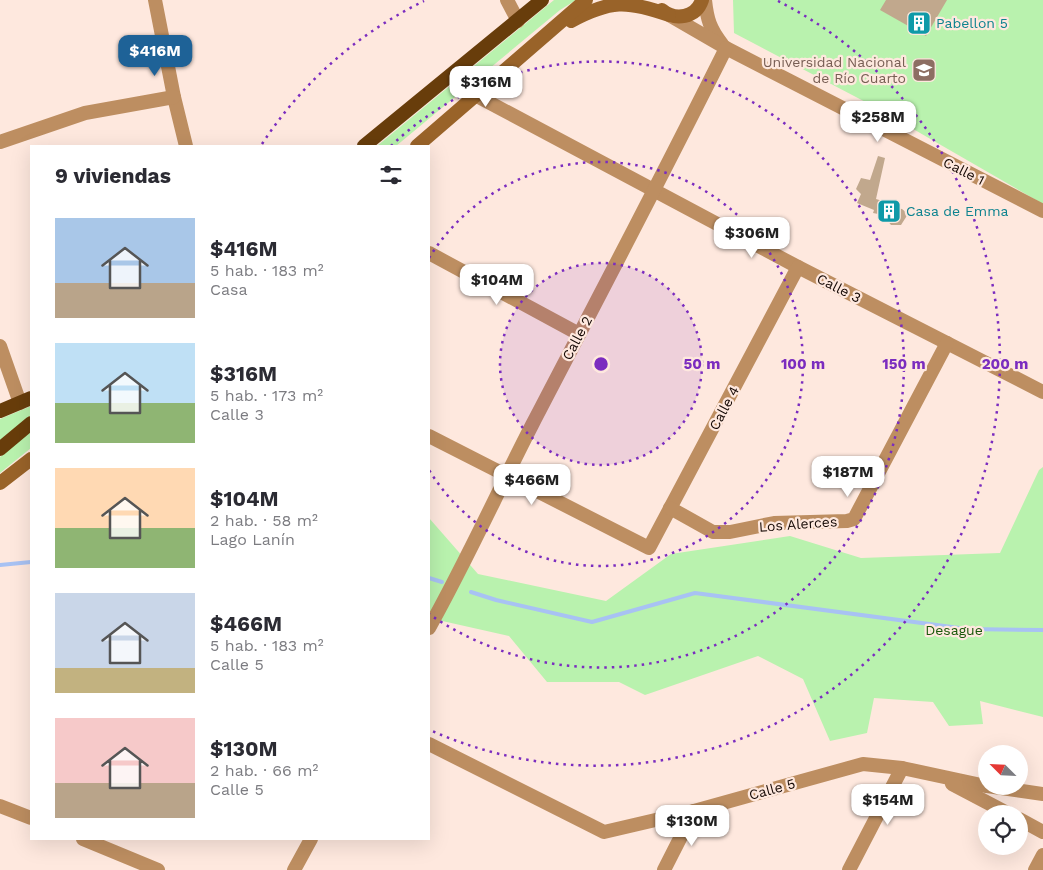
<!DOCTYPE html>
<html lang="es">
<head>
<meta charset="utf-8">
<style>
  body { margin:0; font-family:"Work Sans",sans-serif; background:#f7f7f7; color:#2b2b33; height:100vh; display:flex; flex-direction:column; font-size:19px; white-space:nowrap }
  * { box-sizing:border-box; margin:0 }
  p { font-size:16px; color:#7c7c81 }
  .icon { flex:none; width:28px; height:28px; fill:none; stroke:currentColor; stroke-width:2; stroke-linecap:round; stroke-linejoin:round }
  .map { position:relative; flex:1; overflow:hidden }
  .sheet { position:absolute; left:30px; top:145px; width:400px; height:695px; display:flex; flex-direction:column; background:#fff; border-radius:0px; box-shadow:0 5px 20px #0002 }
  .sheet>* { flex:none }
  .needle { width:32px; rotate:294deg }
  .controls { position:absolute; left:978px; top:745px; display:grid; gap:10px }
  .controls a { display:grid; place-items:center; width:50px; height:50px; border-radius:50%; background:#fff; box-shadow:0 5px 20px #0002; font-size:25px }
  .price { position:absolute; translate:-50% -42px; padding:0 11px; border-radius:10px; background:#fff; color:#222; font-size:16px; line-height:32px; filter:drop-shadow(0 1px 2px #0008) }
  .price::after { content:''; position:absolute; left:50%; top:30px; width:15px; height:11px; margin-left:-8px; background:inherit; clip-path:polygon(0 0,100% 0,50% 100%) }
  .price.active { background:#1e6297; color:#fff }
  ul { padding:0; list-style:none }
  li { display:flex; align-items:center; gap:15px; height:125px; padding:0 25px }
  li span { display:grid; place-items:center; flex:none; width:140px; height:100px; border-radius:0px; color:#555 }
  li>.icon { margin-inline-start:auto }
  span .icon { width:60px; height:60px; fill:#fffc; stroke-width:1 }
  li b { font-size:21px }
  h2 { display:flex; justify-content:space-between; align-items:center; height:60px; padding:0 25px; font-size:21px }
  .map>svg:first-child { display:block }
  .green { fill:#b9f2ae }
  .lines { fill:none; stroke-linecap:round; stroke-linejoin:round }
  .stream { stroke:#a8c2f3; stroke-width:4 }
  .building { fill:#c1a88d }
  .minor { stroke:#bd8e61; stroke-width:14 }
  .secondary { stroke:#996329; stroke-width:14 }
  .trunk { stroke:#683d0b; stroke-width:14 }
  .ring { fill:none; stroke:#7b2cbf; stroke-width:2.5; stroke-dasharray:2.5 5 }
  .labels { text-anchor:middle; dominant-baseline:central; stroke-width:4.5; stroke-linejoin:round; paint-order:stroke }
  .culture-label { font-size:14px; fill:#0d838f; stroke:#fee8de; text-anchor:start }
  .education-label { font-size:14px; fill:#785e54; stroke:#fee8de; text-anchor:end }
  .street-label { font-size:14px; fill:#140804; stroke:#fee8de }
  .park-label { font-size:14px; fill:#195809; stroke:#fee8de }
  .centre { fill:#7b2cbf; stroke:#fee8de; stroke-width:2.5 }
  .ring-label { font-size:15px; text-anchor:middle; font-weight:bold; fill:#7b2cbf; stroke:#fee8de; stroke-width:4.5; stroke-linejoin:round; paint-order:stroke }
</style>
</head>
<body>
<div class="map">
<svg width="1043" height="870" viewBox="0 0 1043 870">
  <rect width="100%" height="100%" fill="#fee8de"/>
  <!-- green -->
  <g class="green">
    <path d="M554,0H576L560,10L396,146H377Z"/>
    <path d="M733,0H1043V204L875,107L734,33Z"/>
    <path d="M31,406V415L0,440V419Z"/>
    <path d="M31,431V448L0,473V457Z"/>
    <path d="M1043,467V717L980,701L983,724L949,726L933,702L874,698L867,733L830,741L803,679L758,656L645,695L619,682H547L509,636L429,618V518L478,574L606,601L671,554L790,536L861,558L1000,553L1039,470Z"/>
  </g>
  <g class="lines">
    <!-- stream -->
    <g class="stream">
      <path d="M0,565L31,562"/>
      <path d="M429,578L442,582"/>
      <path d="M471,592L496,600L592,622L695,593L967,629L1043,630"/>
    </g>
  </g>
  <!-- building -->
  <g class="building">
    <path d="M886,0H947L926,36L880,10Z"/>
    <path d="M878,156L885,158L876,199L886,202V206L902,209L908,214L901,225H891L883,215L873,213L874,210L857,203L861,194L856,189L861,178L870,180Z"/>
  </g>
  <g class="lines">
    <!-- minor -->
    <g class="minor">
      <path d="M155,0L174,97L186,146"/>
      <path d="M507,0L518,21"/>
      <path d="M705,0C707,19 710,29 722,44"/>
      <path d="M669,15L726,48L1043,211"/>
      <path d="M477,96L798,267L1043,392"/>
      <path d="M0,142L85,113L174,97"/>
      <path d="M429,253L579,334"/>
      <path d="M0,346L20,403"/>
      <path d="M429,436L649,548L798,267"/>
      <path d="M670,508L713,532H730L774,523L847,521L854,519L947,343"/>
      <path d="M429,628C466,562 497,493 532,425C597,300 663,175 726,48"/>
      <path d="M429,744L604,832L694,811L863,764L902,768L986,786"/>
      <path d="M952,784L1009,814"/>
      <path d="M987,786L1043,794"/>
      <path d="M0,806L31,818"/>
      <path d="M1019,819L1043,832"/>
      <path d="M83,839L158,870"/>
      <path d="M294,870L311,839"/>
      <path d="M664,870L694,811"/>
      <path d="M849,870L902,768"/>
      <path d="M1035,870L1043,855"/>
    </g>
    <!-- secondary -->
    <g class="secondary">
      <path d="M662,10C675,21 696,18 702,0"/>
      <path d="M571,21C610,0 627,0 669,15"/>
      <path d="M417,146L586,0"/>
      <path d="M0,483L31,459"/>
    </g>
    <!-- trunk -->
    <g class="trunk">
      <path d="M364,146L542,0"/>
      <path d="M0,411L31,398"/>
      <path d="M0,449L31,423"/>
    </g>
  </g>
  <!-- distance rings -->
  <circle cx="601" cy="364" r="101" fill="#7b2cbf" fill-opacity=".12"/>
  <g class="ring">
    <circle cx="601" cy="364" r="101"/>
    <path d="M429 258A202 202 0 1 1 429 470"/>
    <path d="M391 146A303 303 0 1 1 429 614"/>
    <path d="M262 144A404 404 0 0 1 424 1M778 1A404 404 0 0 1 430 730"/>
  </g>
  <!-- icons -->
  <defs>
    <g id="building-square" transform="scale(1.25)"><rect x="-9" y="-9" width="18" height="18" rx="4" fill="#0f9aa8" stroke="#fee8de"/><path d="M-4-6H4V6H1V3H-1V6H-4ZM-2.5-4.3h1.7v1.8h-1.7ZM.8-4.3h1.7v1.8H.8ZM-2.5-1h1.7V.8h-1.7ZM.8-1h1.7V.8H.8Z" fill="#fff"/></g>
    <g id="university-square" transform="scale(1.25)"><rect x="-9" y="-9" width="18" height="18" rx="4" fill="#8d6e63" stroke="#fee8de"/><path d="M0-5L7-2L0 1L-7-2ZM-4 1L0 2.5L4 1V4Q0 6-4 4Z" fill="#fff"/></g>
  </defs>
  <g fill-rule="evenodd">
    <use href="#building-square" x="919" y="23"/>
    <use href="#university-square" x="924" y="70"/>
    <use href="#building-square" x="889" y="211"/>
  </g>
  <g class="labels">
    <!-- culture labels -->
    <g class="culture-label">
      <text x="936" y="23">Pabellon 5</text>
      <text x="906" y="211">Casa de Emma</text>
    </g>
    <!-- education labels -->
    <g class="education-label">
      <text x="906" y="62">Universidad Nacional<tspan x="906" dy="16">de Río Cuarto</tspan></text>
    </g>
    <!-- street labels -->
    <g class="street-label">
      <text transform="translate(964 171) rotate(27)">Calle 1</text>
      <text transform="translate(839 288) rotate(27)">Calle 3</text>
      <text transform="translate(577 338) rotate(-62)">Calle 2</text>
      <text transform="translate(724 408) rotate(-62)">Calle 4</text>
      <text transform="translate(798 524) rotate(-4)">Los Alerces</text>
      <text transform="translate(772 789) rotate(-15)">Calle 5</text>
    </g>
    <!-- park labels -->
    <g class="park-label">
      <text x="954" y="630">Desague</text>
    </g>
  </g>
  <circle cx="601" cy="364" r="8" class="centre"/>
  <g class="ring-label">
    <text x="702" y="369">50 m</text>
    <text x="803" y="369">100 m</text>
    <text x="904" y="369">150 m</text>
    <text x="1005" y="369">200 m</text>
  </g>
</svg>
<div class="controls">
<a><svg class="needle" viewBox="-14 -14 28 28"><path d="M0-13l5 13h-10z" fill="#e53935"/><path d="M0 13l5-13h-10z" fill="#7c7c81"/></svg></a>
<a><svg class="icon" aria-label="locate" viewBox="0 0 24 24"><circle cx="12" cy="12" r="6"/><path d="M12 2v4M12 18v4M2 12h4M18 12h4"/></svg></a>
</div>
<b class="price active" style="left:155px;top:77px">$416M</b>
<b class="price" style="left:486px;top:108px">$316M</b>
<b class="price" style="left:878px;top:143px">$258M</b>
<b class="price" style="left:752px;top:259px">$306M</b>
<b class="price" style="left:497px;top:306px">$104M</b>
<b class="price" style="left:848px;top:498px">$187M</b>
<b class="price" style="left:532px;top:506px">$466M</b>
<b class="price" style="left:888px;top:826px">$154M</b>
<b class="price" style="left:692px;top:847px">$130M</b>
<section class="sheet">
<h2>9 viviendas<svg class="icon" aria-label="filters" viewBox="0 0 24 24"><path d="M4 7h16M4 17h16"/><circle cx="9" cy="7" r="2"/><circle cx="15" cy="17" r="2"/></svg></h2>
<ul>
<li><span style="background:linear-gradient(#a9c7e8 65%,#b9a48a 0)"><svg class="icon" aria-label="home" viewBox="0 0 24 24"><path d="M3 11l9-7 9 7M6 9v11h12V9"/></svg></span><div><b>$416M</b><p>5 hab. · 183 m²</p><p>Casa</p></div></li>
<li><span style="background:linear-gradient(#bfe0f5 60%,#8fb573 0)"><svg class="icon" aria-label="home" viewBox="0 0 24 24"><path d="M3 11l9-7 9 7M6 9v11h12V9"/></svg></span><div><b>$316M</b><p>5 hab. · 173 m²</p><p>Calle 3</p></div></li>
<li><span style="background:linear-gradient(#ffd9b3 60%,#8fb573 0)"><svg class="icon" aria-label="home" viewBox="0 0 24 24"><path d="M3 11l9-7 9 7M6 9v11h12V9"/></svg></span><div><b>$104M</b><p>2 hab. · 58 m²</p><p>Lago Lanín</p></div></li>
<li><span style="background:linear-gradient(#c9d6e8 75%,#c2b280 0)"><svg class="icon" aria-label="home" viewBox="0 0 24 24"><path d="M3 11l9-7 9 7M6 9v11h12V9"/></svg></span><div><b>$466M</b><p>5 hab. · 183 m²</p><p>Calle 5</p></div></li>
<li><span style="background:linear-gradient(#f6c9c9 65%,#b9a48a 0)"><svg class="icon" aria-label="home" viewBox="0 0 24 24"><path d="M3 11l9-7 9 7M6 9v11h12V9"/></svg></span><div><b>$130M</b><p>2 hab. · 66 m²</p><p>Calle 5</p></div></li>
</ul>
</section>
</div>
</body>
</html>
